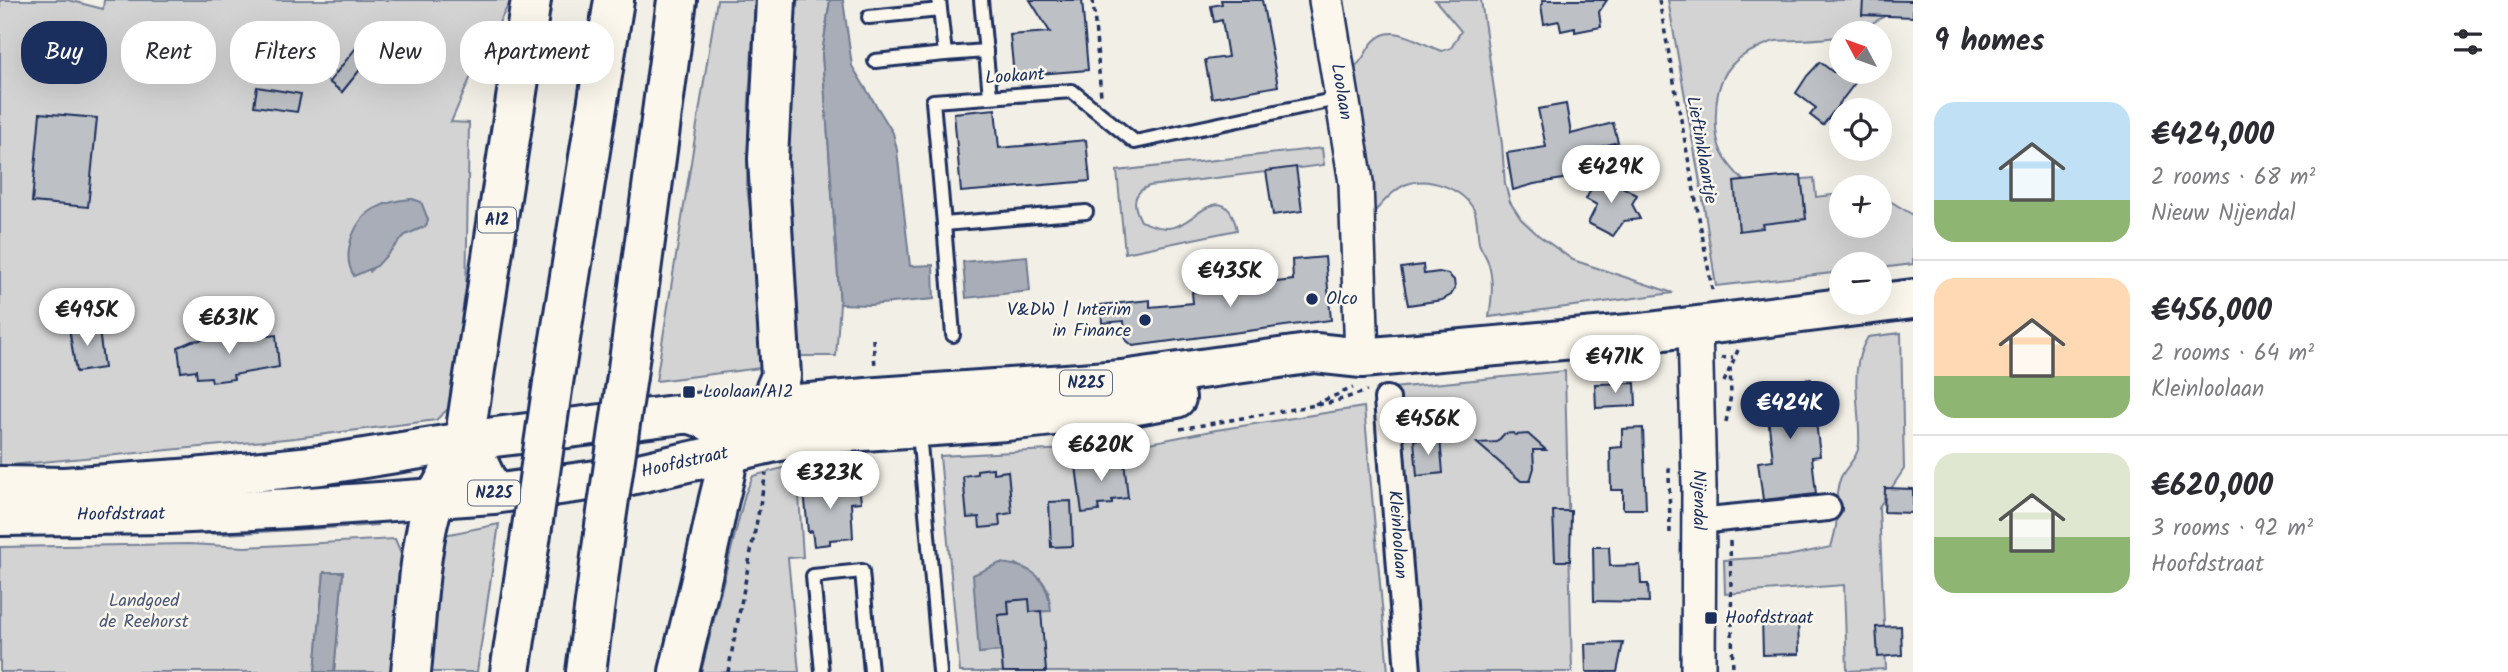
<!DOCTYPE html>
<html lang="en">
<head>
<meta charset="utf-8">
<style>
  body { margin:0; font-family:Kalam,sans-serif; background:#f7f7f7; color:#2b2b33; height:100vh; display:flex; flex-direction:column; font-size:26px; white-space:nowrap }
  * { box-sizing:border-box; margin:0 }
  p { font-size:23px; color:#7c7c81 }
  .icon { flex:none; width:38px; height:38px; fill:none; stroke:currentColor; stroke-width:2; stroke-linecap:round; stroke-linejoin:round }
  .map { position:relative; flex:1; overflow:hidden }
  .side { display:flex; flex-direction:column; background:#fff; width:595px }
  .side>* { flex:none }
  .banner { position:absolute; left:21px; top:21px; width:665px; height:63px; display:flex; gap:14px }
  .needle { width:46px; rotate:311deg }
  .tools { position:absolute; left:1829px; top:21px; display:grid; gap:14px }
  .tools a { display:grid; place-items:center; width:63px; height:63px; border-radius:50%; background:#fff; box-shadow:0 7px 28px #0002; font-size:35px }
  .price { position:absolute; translate:-50% -60px; padding:0 16px; border-radius:24px; background:#fff; color:#222; font-size:23px; line-height:46px; filter:drop-shadow(0 2px 4px #0008) }
  .price::after { content:''; position:absolute; left:50%; top:42px; width:21px; height:16px; margin-left:-10px; background:inherit; clip-path:polygon(0 0,100% 0,50% 100%) }
  .price.current { background:#1b2f5e; color:#fff }
  ul { padding:0; list-style:none }
  li { display:flex; align-items:center; gap:21px; height:175px; padding:0 21px }
  li+li { border-top:2px solid #e1e1e2 }
  li span { display:grid; place-items:center; flex:none; width:196px; height:140px; border-radius:21px; color:#555 }
  li>.icon { margin-inline-start:auto }
  span .icon { width:84px; height:84px; fill:#fffc; stroke-width:1 }
  li b { font-size:30px }
  h2 { display:flex; justify-content:space-between; align-items:center; height:84px; padding:0 21px; font-size:30px }
  .chip { padding:0 24px; border-radius:28px; background:#fff; box-shadow:0 7px 28px #0002; font-size:24px; line-height:63px }
  .chip.current { background:#1b2f5e; color:#fff }
  main { display:flex; flex:1; min-height:0 }
  .map>svg:first-child { display:block }
  .green { fill:#d2d3d2; stroke:#768198; stroke-width:2; fill-rule:evenodd }
  .water { fill:#a9adb7; stroke:#707b93; stroke-width:2 }
  .building { fill:#bdc0c4; stroke:#1b2f5e; stroke-width:2 }
  .lines { fill:none; stroke-linecap:round; stroke-linejoin:round }
  .lane-casing { stroke:#1b2f5e; stroke-width:18 }
  .street-casing { stroke:#1b2f5e; stroke-width:30 }
  .secondary-casing { stroke:#1b2f5e; stroke-width:38 }
  .primary-casing { stroke:#1b2f5e; stroke-width:44 }
  .highway-casing { stroke:#1b2f5e; stroke-width:44 }
  .path { stroke:#1b2f5e; stroke-width:3.5; stroke-dasharray:5 5; stroke-linecap:butt }
  .lane { stroke:#fbf7ec; stroke-width:12 }
  .street { stroke:#fbf7ec; stroke-width:24 }
  .secondary { stroke:#fbf7ec; stroke-width:33 }
  .primary { stroke:#fbf7ec; stroke-width:38 }
  .highway { stroke:#fbf7ec; stroke-width:38 }
  .highway-bridge-casing { stroke:#1b2f5e; stroke-width:44; stroke-linecap:butt }
  .highway-bridge { stroke:#fbf7ec; stroke-width:38 }
  .poi-dot { fill:#1b2f5e; stroke:#fbf7ec; stroke-width:2.5 }
  .labels { text-anchor:middle; dominant-baseline:central; stroke-width:5; stroke-linejoin:round; paint-order:stroke }
  .shield { fill:#fbf7ec; stroke:#5e6b89; stroke-width:2 }
  .shield-label { font-size:16px; font-weight:bold; fill:#1b2f5e }
  .street-label { font-size:18px; fill:#1b2f5e; stroke:#fbf7ec }
  .poi-label { font-size:18px; fill:#1b2f5e; stroke:#fbf7ec; text-anchor:start }
  .park-label { font-size:18px; fill:#49587b; stroke:#fbf7ec }
</style>
</head>
<body>
<main>
<div class="map">
<svg width="1913" height="672" viewBox="0 0 1913 672">
  <rect width="100%" height="100%" fill="#f2efe6"/>
  <filter id="ink" filterUnits="userSpaceOnUse"><feTurbulence type="fractalNoise" baseFrequency=".0143" numOctaves="2"/><feDisplacementMap in="SourceGraphic" scale="14" xChannelSelector="R" yChannelSelector="G"/><feConvolveMatrix kernelMatrix="1 2 1 2 8 2 1 2 1" color-interpolation-filters="sRGB"/></filter>
  <g filter="url(#ink)">
    <!-- green -->
    <g class="green">
      <path d="M0,0H68L103,9L104,0H511L472,74L451,122L469,123L466,300L462,366L456,392L448,409L436,420L295,438L0,466ZM347,60L359,70L342,92L322,76L329,67L336,73ZM412,199L421,202L428,220L426,226L405,235L370,271L366,215L385,204Z"/>
      <path d="M717,0H755L749,101L747,186L769,367L656,381Z"/>
      <path d="M783,0H830L822,54L840,304L836,356H792Z"/>
      <path d="M1435,0H1481L1502,144L1505,184L1510,202L1521,219L1538,235L1573,260L1673,293L1489,317C1492,298 1494,280 1488,262C1486,255 1481,250 1479,243C1477,232 1478,219 1474,210C1463,189 1429,176 1407,184C1394,189 1383,203 1374,212L1364,210L1354,67C1365,60 1365,50 1374,41C1394,20 1422,46 1442,51L1451,48L1461,31Z"/>
      <path d="M1668,0H1892V12L1855,33H1841V36C1819,41 1798,39 1776,41C1769,42 1762,46 1756,49C1727,60 1716,83 1716,113C1714,147 1723,161 1747,184L1814,178L1816,197L1841,194V226H1880V195L1913,215V264L1880,268V264H1841V272L1716,286L1704,206Z"/>
      <path d="M1322,148L1324,165L1149,186C1131,193 1133,206 1141,221C1151,225 1162,230 1174,227C1194,223 1225,176 1237,230L1125,253L1117,171Z"/>
      <path d="M1901,333L1904,469L1879,507L1886,669L1847,671L1844,585L1725,594L1724,560L1787,556L1831,547C1833,540 1835,533 1836,526C1838,510 1834,492 1841,477C1847,465 1858,458 1859,444C1861,408 1847,369 1868,337Z"/>
      <path d="M1565,371L1572,672H1408L1393,388Z"/>
      <path d="M1364,407L1388,672H1046L1040,611L1049,591L1040,578L1015,564L980,653L1001,651L1003,672H960L940,456L1139,445L1216,430Z"/>
      <path d="M797,464L803,557L788,558L799,672H701L745,494L753,476Z"/>
      <path d="M357,520L378,525L224,534L146,532Z"/>
      <path d="M499,524L477,672H428L439,536Z"/>
      <path d="M395,539L403,558L393,672H334L343,572H324L315,672H0V547L189,544L245,547Z"/>
    </g>
    <!-- water -->
    <g class="water">
      <path d="M830,0H843L852,66L893,133L897,150L910,266L933,265L934,299L870,305L840,304L822,54Z"/>
      <path d="M412,199L421,202L428,220L426,226L405,235L377,266L354,276C341,255 353,221 374,209C386,202 399,200 412,199Z"/>
      <path d="M1027,256L1030,291L966,298L963,262Z"/>
      <path d="M1000,563C1033,566 1048,578 1051,611L1030,612L1028,599L1008,601L1009,614L998,615L1001,651L979,653L973,575Z"/>
      <path d="M324,572H343L334,672H315Z"/>
    </g>
    <!-- building -->
    <g class="building">
      <path d="M1030,0H1082L1088,70L1014,76L1010,35L1050,32Z"/>
      <path d="M1221,0H1262L1278,86L1212,98L1205,60L1228,57L1222,20L1214,22L1211,6L1222,4Z"/>
      <path d="M1542,0H1607L1599,12L1601,27L1575,32V28L1561,31L1559,21L1544,24L1541,5L1543,4Z"/>
      <path d="M1863,0L1913,1V17L1862,15Z"/>
      <path d="M367,34L368,60L342,92L329,82Z"/>
      <path d="M1820,62L1833,72H1849L1858,79L1823,125L1810,115L1816,108L1796,93L1807,76Z"/>
      <path d="M257,87L301,94L297,112L254,106Z"/>
      <path d="M1566,104L1571,134L1613,123L1618,142L1585,151L1620,169L1534,184L1513,190L1507,153L1546,147L1538,109Z"/>
      <path d="M995,109L999,148L1086,140L1090,181L961,192L954,113Z"/>
      <path d="M40,113L97,118L88,207L32,202Z"/>
      <path d="M1296,167L1302,211L1273,215L1266,171Z"/>
      <path d="M1599,174L1637,195L1632,204L1640,219L1624,221L1613,236L1588,223L1597,205L1586,199Z"/>
      <path d="M1801,175L1806,219L1762,224L1763,228L1739,231L1734,182Z"/>
      <path d="M1325,257L1331,320L1133,346L1126,340L1124,321L1102,323L1101,305L1150,300V307L1193,303L1192,292L1293,280L1292,260Z"/>
      <path d="M1423,265L1424,274L1439,272L1448,274L1454,280L1455,288L1451,295L1442,300L1408,305L1401,268Z"/>
      <path d="M98,323L104,368L76,372L69,328Z"/>
      <path d="M218,331L226,338L260,334V337L276,335L279,367L233,375L234,379L212,382L211,377L197,378L196,370L181,372L178,347L192,341L211,339Z"/>
      <path d="M1811,379L1820,456L1812,457L1816,494L1763,500L1758,462L1773,460L1764,384Z"/>
      <path d="M1635,383L1636,406L1596,408L1595,384Z"/>
      <path d="M1643,428L1646,509H1623V490H1611L1610,448L1622,447V429Z"/>
      <path d="M1513,433L1515,435L1528,434L1546,450H1533L1534,468L1530,481H1521L1477,443L1497,442L1504,434Z"/>
      <path d="M1440,438L1443,473L1417,476L1414,440Z"/>
      <path d="M1099,453L1108,460H1124L1128,498L1112,500V504L1098,505L1099,511L1082,513L1076,466L1092,464Z"/>
      <path d="M993,468V473L1008,471L1012,513L999,515L1000,526L980,528L979,517L967,518L963,476L977,474V470Z"/>
      <path d="M833,478L834,487L859,485L861,502L851,503L853,538L830,540V544L814,546L812,531L808,532L804,490H811L810,483Z"/>
      <path d="M1885,488L1913,489V513L1884,512Z"/>
      <path d="M1071,501L1073,546L1051,547L1049,502Z"/>
      <path d="M1553,511H1571L1570,561H1555Z"/>
      <path d="M1593,547H1609L1610,566L1640,565L1641,584H1648L1649,602L1594,601Z"/>
      <path d="M1029,599L1030,612L1041,611L1046,672H1003L998,615L1009,614L1008,601Z"/>
      <path d="M1798,617L1799,654L1763,655L1762,618Z"/>
      <path d="M1901,626L1902,655L1878,657L1876,627Z"/>
      <path d="M1623,643L1617,672H1586L1585,644Z"/>
    </g>
    <g class="lines">
      <!-- lane casing -->
      <g class="lane-casing">
        <g id="lane">
          <path d="M981,0L990,96"/>
          <path d="M869,17L940,10"/>
          <path d="M945,54L986,51"/>
          <path d="M875,61L945,54L939,0"/>
          <path d="M1086,212L944,224L933,101L1072,91L1135,142L1342,98"/>
          <path d="M944,224L953,335"/>
          <path d="M919,432L940,672"/>
          <path d="M822,672L813,576L862,571L871,672"/>
        </g>
      </g>
      <!-- street casing -->
      <g class="street-casing">
        <g id="street">
          <path id="s1" d="M1387,399L1408,672"/>
          <path d="M1698,521L1828,508"/>
        </g>
      </g>
      <!-- secondary casing -->
      <g class="secondary-casing">
        <g id="secondary">
          <path id="s2" d="M1326,0L1356,182L1362,358"/>
          <path id="s3" d="M1695,327L1699,487L1698,672"/>
        </g>
      </g>
      <!-- primary casing -->
      <g class="primary-casing">
        <g id="primary">
          <path d="M0,486L64,487L194,478L321,465L495,437L683,414L878,397L1122,380L1315,353L1362,358L1641,333L1913,299"/>
          <path id="s4" d="M0,516L169,514L293,508L493,494L626,476L806,435L1006,421L1108,410L1176,398"/>
        </g>
      </g>
      <!-- highway casing -->
      <g class="highway-casing">
        <g id="highway">
          <path d="M627,376L677,0"/>
          <path d="M553,383L614,0"/>
          <path d="M727,453L768,407L781,376L768,159L776,0"/>
          <path d="M493,494L468,441L467,422L531,0"/>
          <path d="M411,672C416,624 418,560 430,514C438,488 455,464 468,441"/>
          <path d="M510,672L531,534"/>
          <path d="M586,672L605,526"/>
          <path d="M679,672C692,616 707,559 718,503C722,485 730,462 726,444C722,425 708,419 691,414"/>
        </g>
      </g>
      <!-- path -->
      <g class="path">
        <path d="M1093,0L1101,96"/>
        <path d="M1659,0L1713,294"/>
        <path d="M873,339L875,367"/>
        <path d="M1721,358L1733,357"/>
        <path d="M1724,382L1738,350"/>
        <path d="M1315,404L1353,388"/>
        <path d="M1726,422L1731,395L1730,367"/>
        <path d="M1180,429L1333,402L1367,391"/>
        <path d="M1670,533L1669,470L1671,464"/>
        <path d="M1730,541L1733,672"/>
        <path d="M728,672L766,473"/>
      </g>
      <!-- lane -->
      <use href="#lane" class="lane"/>
      <!-- street -->
      <use href="#street" class="street"/>
      <!-- secondary -->
      <use href="#secondary" class="secondary"/>
      <!-- primary -->
      <use href="#primary" class="primary"/>
      <!-- highway -->
      <use href="#highway" class="highway"/>
      <!-- highway-bridge casing -->
      <g class="highway-bridge-casing">
        <g id="highway-bridge">
          <path d="M605,526L627,376"/>
          <path d="M531,534L553,383"/>
        </g>
      </g>
      <!-- highway-bridge -->
      <use href="#highway-bridge" class="highway-bridge"/>
    </g>
  </g>
  <!-- markers -->
  <g class="poi-dot">
    <circle cx="1312" cy="299" r="7"/>
    <circle cx="1145" cy="320" r="7"/>
    <rect x="682" y="385" width="14" height="14" rx="3.5"/>
    <rect x="1704" y="611" width="14" height="14" rx="3.5"/>
  </g>
  <g class="labels">
    <!-- shield labels -->
    <g class="shield">
      <rect x="478" y="207.5" width="38" height="25" rx="5"/>
      <rect x="1060" y="370.5" width="52" height="25" rx="5"/>
      <rect x="468" y="480.5" width="52" height="25" rx="5"/>
    </g>
    <g class="shield-label">
      <text x="497" y="220">A12</text>
      <text x="1086" y="383">N225</text>
      <text x="494" y="493">N225</text>
    </g>
    <!-- street labels -->
    <g class="street-label">
      <text transform="translate(1015 77) rotate(-4)">Lookant</text>
      <text stroke="none"><textPath href="#s2" startOffset="93">Loolaan</textPath></text>
      <text transform="translate(1701 150) rotate(80)">Lieftinklaantje</text>
      <text stroke="none"><textPath href="#s4" startOffset="688">Hoofdstraat</textPath></text>
      <text stroke="none"><textPath href="#s3" startOffset="173">Nijendal</textPath></text>
      <text stroke="none"><textPath href="#s4" startOffset="121">Hoofdstraat</textPath></text>
      <text stroke="none"><textPath href="#s1" startOffset="136">Kleinloolaan</textPath></text>
    </g>
    <!-- poi labels -->
    <g class="poi-label">
      <text x="1326" y="299">Olco</text>
      <text x="1131" y="310" text-anchor="end">V&amp;DW | Interim<tspan x="1131" dy="21">in Finance</tspan></text>
      <text x="703" y="392">Loolaan/A12</text>
      <text x="1725" y="618">Hoofdstraat</text>
    </g>
    <!-- park labels -->
    <g class="park-label">
      <text x="144" y="601">Landgoed<tspan x="144" dy="21">de Reehorst</tspan></text>
    </g>
  </g>
</svg>
<div class="tools">
<a><svg class="needle" viewBox="-14 -14 28 28"><path d="M0-13l5 13h-10z" fill="#e53935"/><path d="M0 13l5-13h-10z" fill="#7c7c81"/></svg></a>
<a><svg class="icon" aria-label="locate" viewBox="0 0 24 24"><circle cx="12" cy="12" r="6"/><path d="M12 2v4M12 18v4M2 12h4M18 12h4"/></svg></a>
<a>+</a>
<a>−</a>
</div>
<b class="price" style="left:1611px;top:205px">€429K</b>
<b class="price" style="left:1230px;top:309px">€435K</b>
<b class="price" style="left:87px;top:348px">€495K</b>
<b class="price" style="left:229px;top:356px">€631K</b>
<b class="price" style="left:1615px;top:395px">€471K</b>
<b class="price current" style="left:1790px;top:441px">€424K</b>
<b class="price" style="left:1428px;top:457px">€456K</b>
<b class="price" style="left:1101px;top:483px">€620K</b>
<b class="price" style="left:830px;top:511px">€323K</b>
<div class="banner">
<a class="chip current">Buy</a>
<a class="chip">Rent</a>
<a class="chip">Filters</a>
<a class="chip">New</a>
<a class="chip">Apartment</a>
</div>
</div>
<section class="side">
<h2>9 homes<svg class="icon" aria-label="filters" viewBox="0 0 24 24"><path d="M4 7h16M4 17h16"/><circle cx="9" cy="7" r="2"/><circle cx="15" cy="17" r="2"/></svg></h2>
<ul>
<li><span style="background:linear-gradient(#bfe0f5 70%,#8fb573 0)"><svg class="icon" aria-label="home" viewBox="0 0 24 24"><path d="M3 11l9-7 9 7M6 9v11h12V9"/></svg></span><div><b>€424,000</b><p>2 rooms · 68 m²</p><p>Nieuw Nijendal</p></div></li>
<li><span style="background:linear-gradient(#ffd9b3 70%,#8fb573 0)"><svg class="icon" aria-label="home" viewBox="0 0 24 24"><path d="M3 11l9-7 9 7M6 9v11h12V9"/></svg></span><div><b>€456,000</b><p>2 rooms · 64 m²</p><p>Kleinloolaan</p></div></li>
<li><span style="background:linear-gradient(#dfe7d0 60%,#8fb573 0)"><svg class="icon" aria-label="home" viewBox="0 0 24 24"><path d="M3 11l9-7 9 7M6 9v11h12V9"/></svg></span><div><b>€620,000</b><p>3 rooms · 92 m²</p><p>Hoofdstraat</p></div></li>
</ul>
</section>
</main>
</body>
</html>
